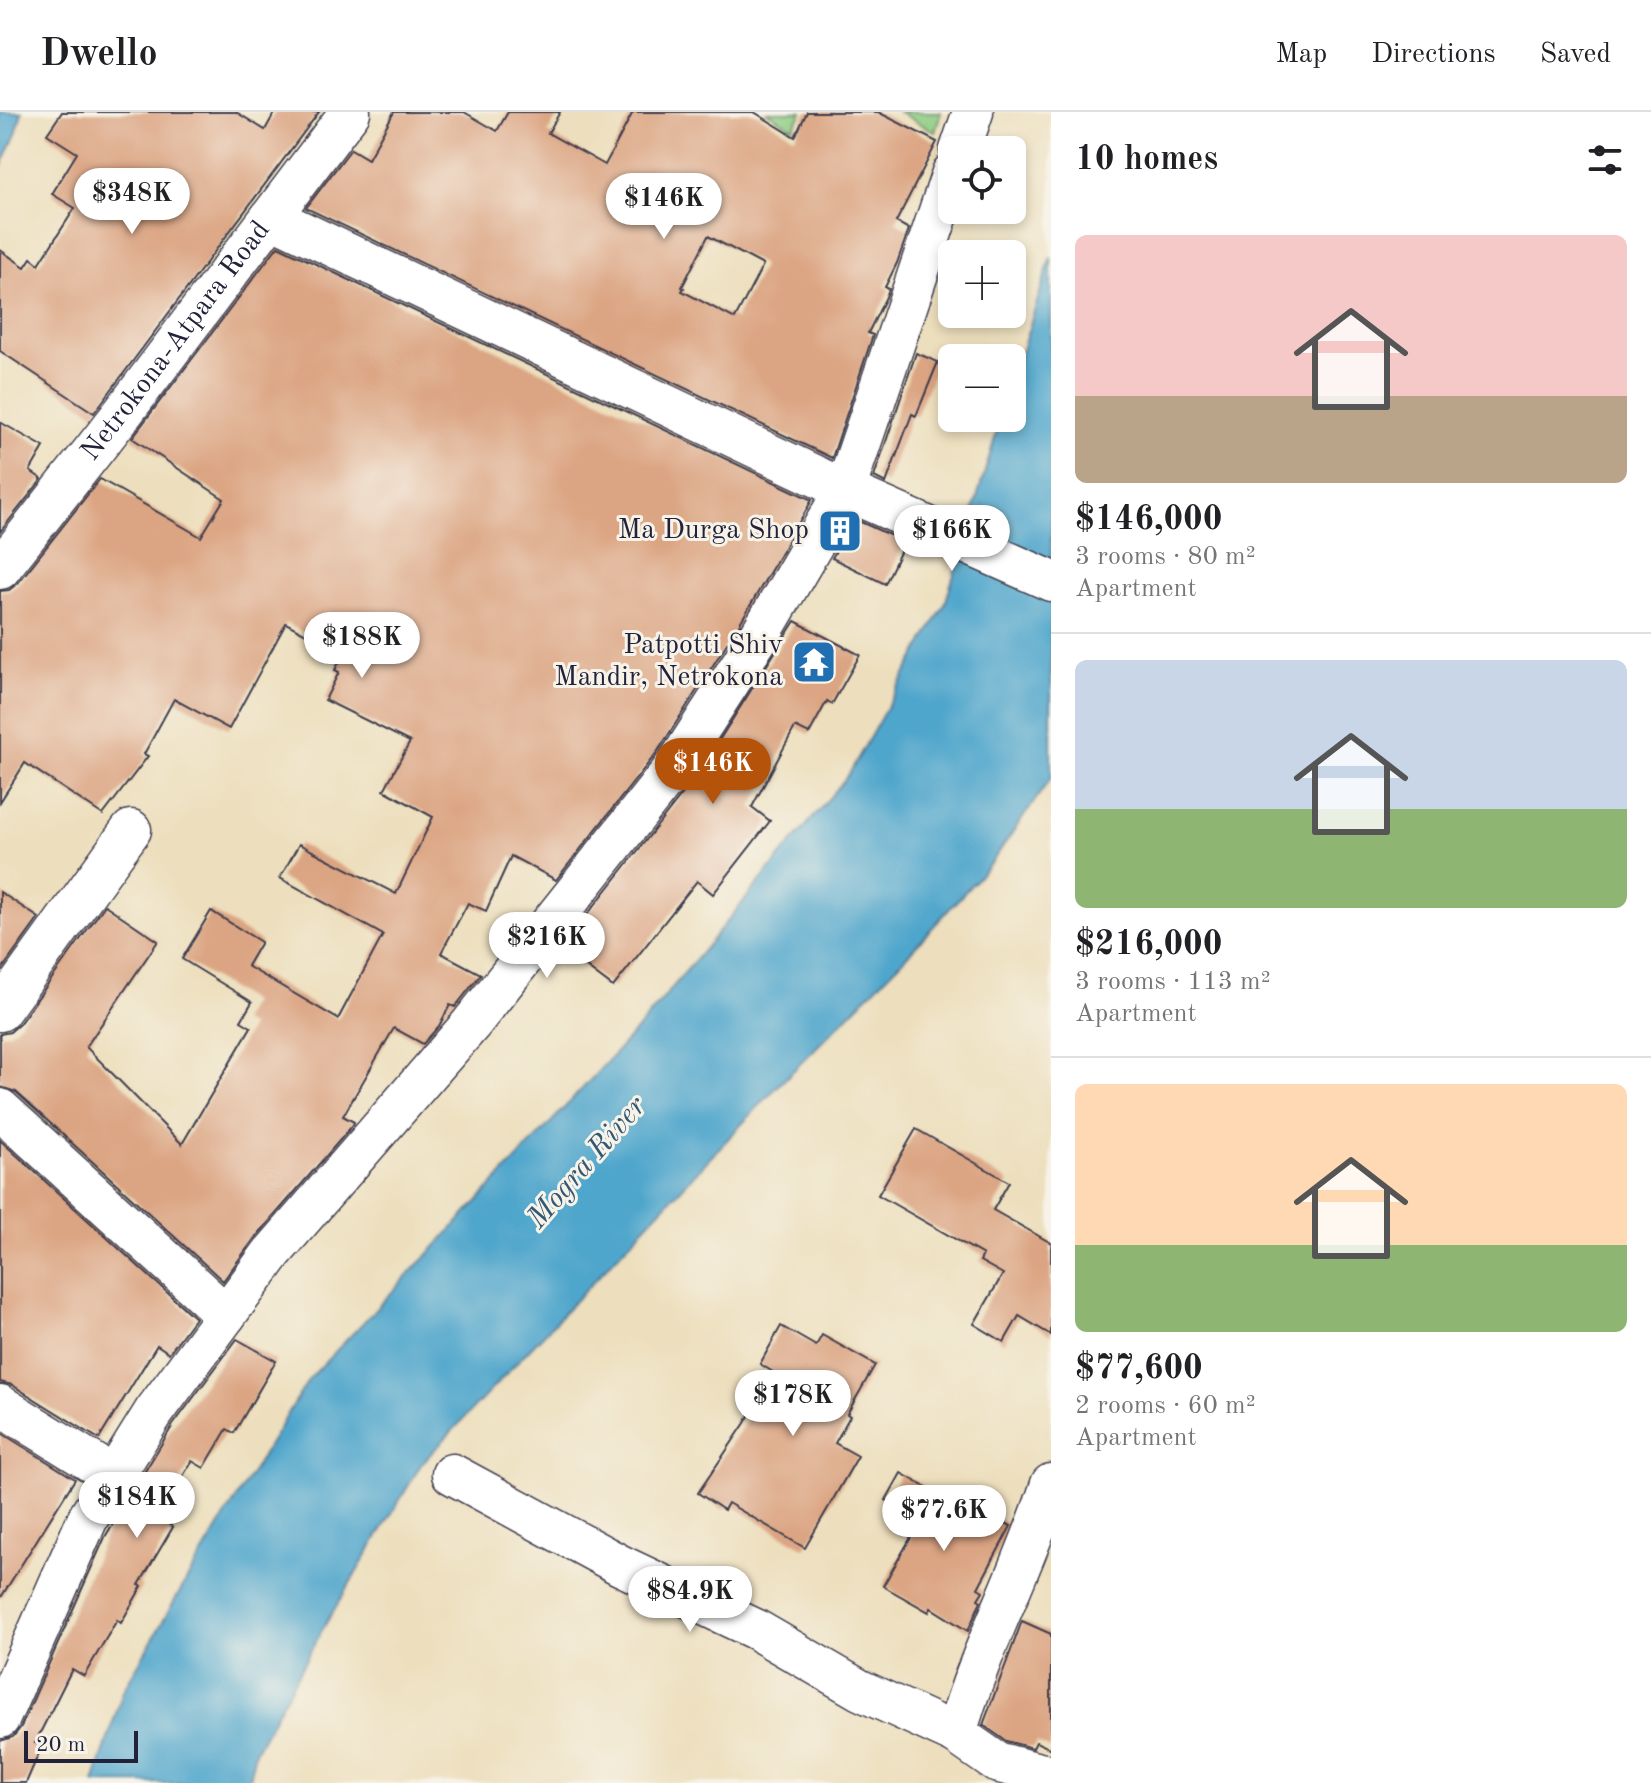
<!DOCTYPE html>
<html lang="en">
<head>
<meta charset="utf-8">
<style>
  body { margin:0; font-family:"Old Standard TT",serif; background:#f2f2f2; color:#202124; height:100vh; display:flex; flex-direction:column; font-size:30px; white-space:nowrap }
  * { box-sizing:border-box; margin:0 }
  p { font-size:26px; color:#757577 }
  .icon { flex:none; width:44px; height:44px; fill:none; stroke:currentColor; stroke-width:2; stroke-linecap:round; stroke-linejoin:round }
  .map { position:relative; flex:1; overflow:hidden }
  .sheet { display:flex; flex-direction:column; background:#fff; width:600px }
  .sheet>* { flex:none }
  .fabs { position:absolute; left:938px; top:24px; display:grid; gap:16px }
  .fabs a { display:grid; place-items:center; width:88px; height:88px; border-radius:12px; background:#fff; box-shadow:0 4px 12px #0003; font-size:40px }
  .scale { position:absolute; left:24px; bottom:20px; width:114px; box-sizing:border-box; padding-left:8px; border:4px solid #22223b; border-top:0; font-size:22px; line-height:28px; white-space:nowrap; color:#22223b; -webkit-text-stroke:6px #f7f3e8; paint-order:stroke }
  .price { position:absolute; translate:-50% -68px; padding:0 18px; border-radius:28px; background:#fff; color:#222; font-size:26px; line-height:52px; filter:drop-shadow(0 2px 4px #0008) }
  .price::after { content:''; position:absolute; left:50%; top:48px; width:24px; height:18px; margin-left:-12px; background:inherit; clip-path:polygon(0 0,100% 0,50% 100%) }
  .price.current { background:#b45309; color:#fff }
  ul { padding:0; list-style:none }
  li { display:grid; align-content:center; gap:16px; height:424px; padding:0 24px }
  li+li { border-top:2px solid #e0e0e0 }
  li span { display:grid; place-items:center; height:248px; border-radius:12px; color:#555 }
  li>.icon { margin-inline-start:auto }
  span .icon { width:144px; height:144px; fill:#fffc; stroke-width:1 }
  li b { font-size:34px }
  h2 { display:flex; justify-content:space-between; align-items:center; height:96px; padding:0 24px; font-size:34px }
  header { display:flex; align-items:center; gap:48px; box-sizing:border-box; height:112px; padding:0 40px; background:#fff; border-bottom:2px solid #e0e0e0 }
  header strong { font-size:38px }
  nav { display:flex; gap:44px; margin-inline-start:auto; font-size:28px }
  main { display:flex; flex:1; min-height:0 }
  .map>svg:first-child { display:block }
  .green { fill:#8fce84; stroke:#587860; stroke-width:2 }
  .water { fill:#50a6cc; stroke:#396484; stroke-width:2 }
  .building { fill:#dba482; fill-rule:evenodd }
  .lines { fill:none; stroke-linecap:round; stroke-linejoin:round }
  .minor-casing { stroke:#403e4e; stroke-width:43 }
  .minor { stroke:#fff; stroke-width:40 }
  .labels { text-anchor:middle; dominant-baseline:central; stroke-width:6; stroke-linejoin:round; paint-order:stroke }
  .street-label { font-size:28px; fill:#22223b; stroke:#f7f3e8 }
  .poi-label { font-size:28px; fill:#22223b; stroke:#f7f3e8; text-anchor:end }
  .water-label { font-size:30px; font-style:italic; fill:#345775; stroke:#f7f3e8 }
</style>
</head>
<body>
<header>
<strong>Dwello</strong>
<nav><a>Map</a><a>Directions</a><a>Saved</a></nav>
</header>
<main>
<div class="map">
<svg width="1051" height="1671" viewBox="0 0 1051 1671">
  <rect width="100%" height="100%" fill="#f7f3e8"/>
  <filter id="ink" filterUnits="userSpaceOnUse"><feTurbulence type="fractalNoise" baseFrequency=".0125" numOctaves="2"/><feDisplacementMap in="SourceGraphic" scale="16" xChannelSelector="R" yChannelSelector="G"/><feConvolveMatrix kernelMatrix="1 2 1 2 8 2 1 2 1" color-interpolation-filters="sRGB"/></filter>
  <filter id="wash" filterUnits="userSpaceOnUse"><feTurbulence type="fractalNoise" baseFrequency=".006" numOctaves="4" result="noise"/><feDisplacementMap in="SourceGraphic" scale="32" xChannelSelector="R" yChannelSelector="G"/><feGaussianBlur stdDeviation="1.8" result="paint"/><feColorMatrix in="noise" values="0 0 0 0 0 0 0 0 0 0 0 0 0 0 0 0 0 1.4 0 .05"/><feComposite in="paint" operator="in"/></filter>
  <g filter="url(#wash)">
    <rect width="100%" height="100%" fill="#eddfbd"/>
    <!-- green -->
    <g class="green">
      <path d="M767,0H802L793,16Z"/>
      <path d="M899,0H941L935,20Z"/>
    </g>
    <!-- water -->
    <g class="water">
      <path d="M0,0H22L16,22L0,58Z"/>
      <path d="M1051,145V666L991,751L903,848L775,977L422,1351L322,1518L255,1640L248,1671H94L123,1579L186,1469L309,1267L456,1113L643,911L849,662L945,492L1001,306H1012V270Z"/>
    </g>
    <g id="blocks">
      <!-- building -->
      <g class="building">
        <path d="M62,0H236L265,18L275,0H319L94,301L0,239V138L25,155L31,146L39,152L75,96L52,82L77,41L47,22Z"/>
        <path d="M394,0H464L497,19L508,0H560L548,21L605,53L633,0H754L795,25L807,0H878L937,30L896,110L909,117L897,151L885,175L889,177L885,187L868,221L873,223L832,346L306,96L351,37L368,47ZM708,124L763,153L735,207L682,179L684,176L682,175Z"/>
        <path d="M278,134L812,388L740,511L658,639L556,768L511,744L486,799L468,791L441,841L481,862L455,895L450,893L439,914L423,932L394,916L343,1004L354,1010L353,1013L255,1126L223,1169L16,980L0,975V922L10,920L19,912L105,793L158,829L86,935L182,1032L251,915L241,909L252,890L182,847L211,799L261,830L247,854L338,907L383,823L280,766L299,732L396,782L433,705L384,678L410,630L325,588L339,560L335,558L343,542L286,511L229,617L174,587L144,642L148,644L103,703L25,651L0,690V479L9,478L18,471L100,367L201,425L224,387L132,326Z"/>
        <path d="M916,241L938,250L916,304L912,302L886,371L874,365Z"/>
        <path d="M0,310L44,335L30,359L42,367L0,420Z"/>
        <path d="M854,407L905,430L885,472L832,446Z"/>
        <path d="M795,509L860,543L832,592L827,589L809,622L795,615L752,695L770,709L713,782L697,769L613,875L561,836L695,666Z"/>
        <path d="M0,780L39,806L0,860Z"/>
        <path d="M916,1017L1009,1070L993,1098L1051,1131V1223L1019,1204L1004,1230L974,1212L1003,1162L980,1149L983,1143L878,1083Z"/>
        <path d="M0,1028L195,1206L169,1241L157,1233L99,1327L12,1273L0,1270Z"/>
        <path d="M781,1214L816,1234L822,1223L875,1253L847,1302L850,1304L835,1331L858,1344L805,1436L728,1391L724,1398L698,1381L745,1311L773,1260L760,1252Z"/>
        <path d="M237,1227L276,1249L234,1321L227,1317L204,1356L192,1349L158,1406L173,1415L139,1473L142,1474L121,1511L117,1508L84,1564L72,1557L35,1631L42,1634L26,1671H0V1629L13,1625L21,1615L105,1425L173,1313Z"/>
        <path d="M0,1320L75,1367L0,1487Z"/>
        <path d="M901,1361L976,1404L980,1397L1011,1414L978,1476L983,1479L978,1487L981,1489L968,1519L931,1496L929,1500L883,1474L921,1408L886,1388Z"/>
        <path d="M1022,1509L1051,1522V1637L1036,1630L1033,1636L1006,1629L983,1613Z"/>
      </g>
    </g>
  </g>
  <g filter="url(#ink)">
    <use href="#blocks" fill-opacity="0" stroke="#403e4e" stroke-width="2"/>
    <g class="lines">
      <!-- minor casing -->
      <g class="minor-casing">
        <g id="minor">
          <path d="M960,38L973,0"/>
          <path d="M271,105L845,378L1051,469"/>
          <path id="s1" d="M0,457L119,306L350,0"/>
          <path d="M0,899L131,718"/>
          <path d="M0,997L226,1203"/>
          <path d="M0,1293L114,1364"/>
          <path d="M452,1362L620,1453L755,1517L860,1578L956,1622L996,1650L1051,1664"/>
          <path d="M0,1606L88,1406L154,1300L272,1141L471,912L677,652L760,523L845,378L952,61"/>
          <path d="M956,1622C980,1536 1024,1457 1051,1372"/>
        </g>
      </g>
      <!-- minor -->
      <use href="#minor" class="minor"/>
    </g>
  </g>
  <!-- icons -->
  <defs>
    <g id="building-square" transform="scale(2.3)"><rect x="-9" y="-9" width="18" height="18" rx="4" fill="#1f6fb2" stroke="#f7f3e8"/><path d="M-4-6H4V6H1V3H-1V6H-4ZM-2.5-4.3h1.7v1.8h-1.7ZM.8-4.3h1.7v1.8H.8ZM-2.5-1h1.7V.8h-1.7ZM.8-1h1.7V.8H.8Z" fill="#fff"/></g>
    <g id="temple-square" transform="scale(2.3)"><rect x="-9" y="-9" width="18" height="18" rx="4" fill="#1f6fb2" stroke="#f7f3e8"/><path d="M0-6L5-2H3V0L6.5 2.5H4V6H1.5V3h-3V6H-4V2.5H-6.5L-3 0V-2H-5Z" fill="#fff"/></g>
  </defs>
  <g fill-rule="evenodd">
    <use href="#building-square" x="840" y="419"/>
    <use href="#temple-square" x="814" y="550"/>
  </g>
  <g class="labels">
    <!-- street labels -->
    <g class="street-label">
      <text stroke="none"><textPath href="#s1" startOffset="288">Netrokona-Atpara Road</textPath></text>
    </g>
    <!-- poi labels -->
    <g class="poi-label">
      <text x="809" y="419">Ma Durga Shop</text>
      <text x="783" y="534">Patpotti Shiv<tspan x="783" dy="32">Mandir, Netrokona</tspan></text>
    </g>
    <!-- water labels -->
    <g class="water-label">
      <text transform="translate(587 1051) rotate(-49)">Mogra River</text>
    </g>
  </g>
</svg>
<div class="fabs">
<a><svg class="icon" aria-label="locate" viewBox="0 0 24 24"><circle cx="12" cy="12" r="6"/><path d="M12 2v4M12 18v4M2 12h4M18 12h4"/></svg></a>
<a>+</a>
<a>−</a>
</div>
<div class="scale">20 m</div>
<b class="price" style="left:132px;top:124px">$348K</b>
<b class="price" style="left:664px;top:129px">$146K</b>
<b class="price" style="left:952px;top:461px">$166K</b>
<b class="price" style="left:362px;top:568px">$188K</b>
<b class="price current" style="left:713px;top:694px">$146K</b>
<b class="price" style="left:547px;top:868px">$216K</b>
<b class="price" style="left:793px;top:1326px">$178K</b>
<b class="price" style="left:137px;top:1428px">$184K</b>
<b class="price" style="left:944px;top:1441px">$77.6K</b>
<b class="price" style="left:690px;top:1522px">$84.9K</b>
</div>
<section class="sheet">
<h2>10 homes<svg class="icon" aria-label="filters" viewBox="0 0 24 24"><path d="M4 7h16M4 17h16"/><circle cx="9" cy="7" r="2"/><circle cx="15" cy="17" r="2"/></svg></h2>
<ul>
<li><span style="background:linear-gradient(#f6c9c9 65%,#b9a48a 0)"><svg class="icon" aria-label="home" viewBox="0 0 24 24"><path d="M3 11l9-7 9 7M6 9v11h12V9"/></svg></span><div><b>$146,000</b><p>3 rooms · 80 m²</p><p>Apartment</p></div></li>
<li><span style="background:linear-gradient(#c9d6e8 60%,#8fb573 0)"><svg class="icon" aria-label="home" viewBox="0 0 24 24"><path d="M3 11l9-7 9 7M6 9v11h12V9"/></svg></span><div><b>$216,000</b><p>3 rooms · 113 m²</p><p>Apartment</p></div></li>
<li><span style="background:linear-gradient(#ffd9b3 65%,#8fb573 0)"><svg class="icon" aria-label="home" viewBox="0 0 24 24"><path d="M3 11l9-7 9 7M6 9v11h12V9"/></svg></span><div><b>$77,600</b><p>2 rooms · 60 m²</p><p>Apartment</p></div></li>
</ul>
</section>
</main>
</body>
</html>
